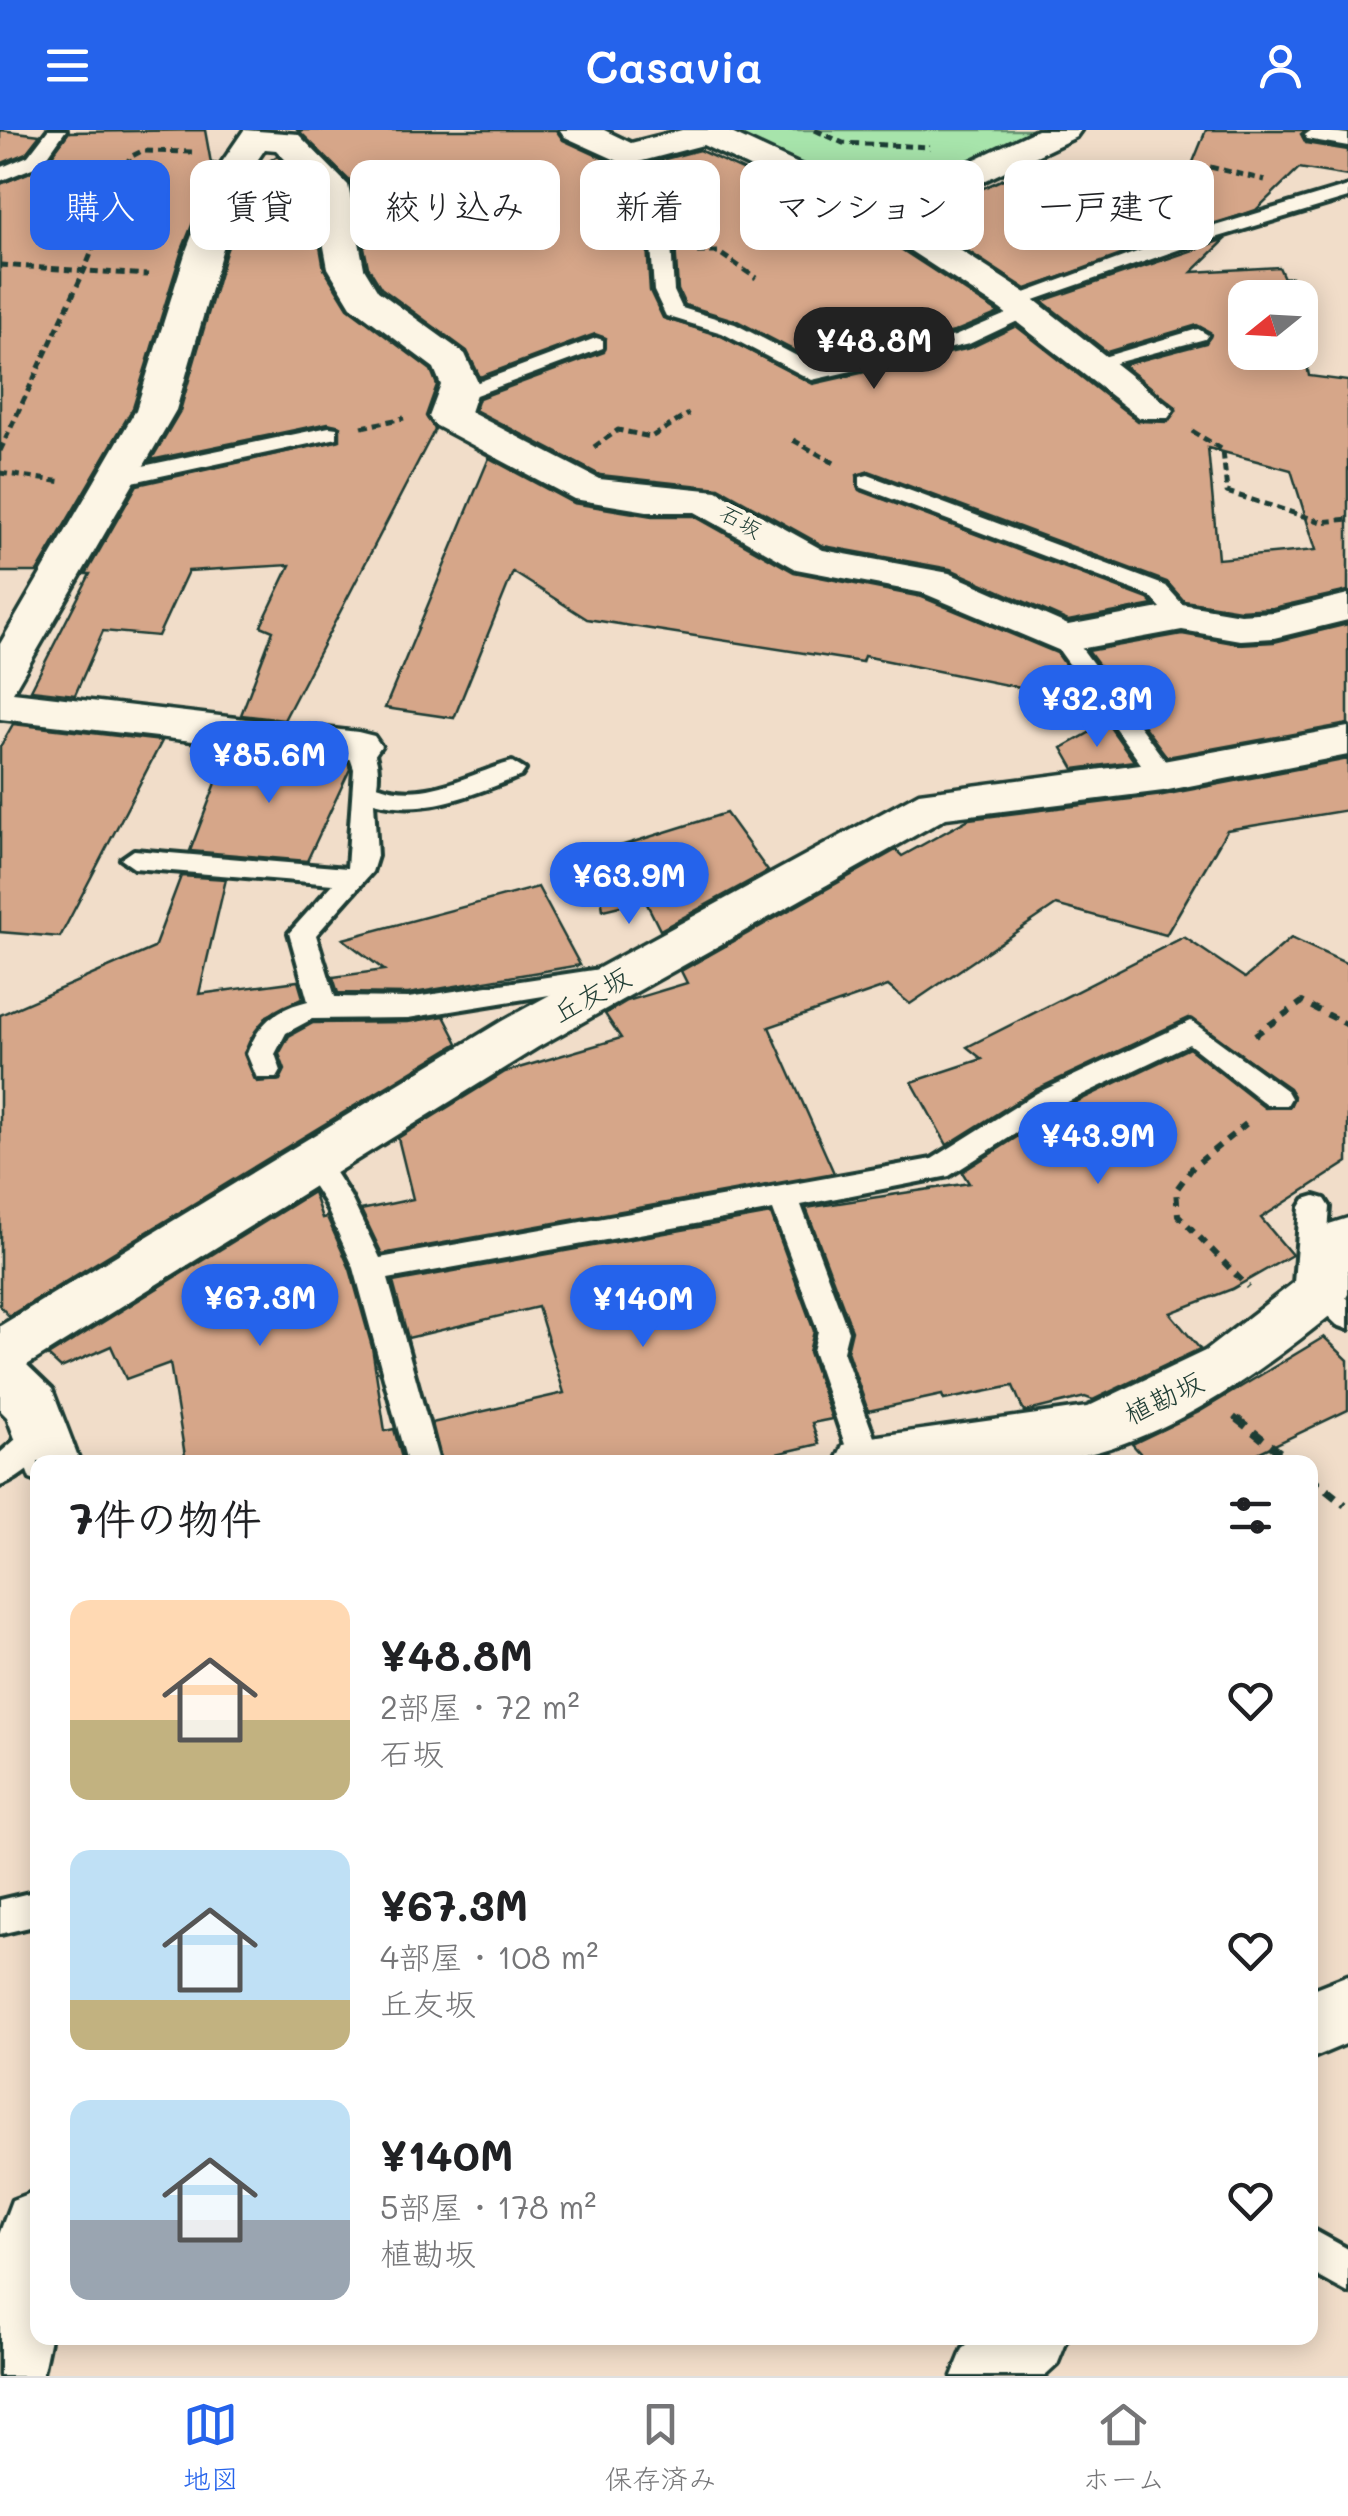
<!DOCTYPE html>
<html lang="ja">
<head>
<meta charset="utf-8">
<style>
  body { margin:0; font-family:Mali,"Klee One",sans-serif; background:#f6f6f6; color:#202124; height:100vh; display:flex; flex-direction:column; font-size:38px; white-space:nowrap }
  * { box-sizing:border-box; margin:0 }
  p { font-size:32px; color:#757577 }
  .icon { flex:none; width:55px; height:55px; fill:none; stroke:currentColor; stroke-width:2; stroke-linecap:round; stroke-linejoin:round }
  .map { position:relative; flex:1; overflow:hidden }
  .side { position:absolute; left:30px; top:1325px; width:1288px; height:890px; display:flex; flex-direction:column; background:#fff; border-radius:20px; box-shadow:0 5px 25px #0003 }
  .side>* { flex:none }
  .hud { position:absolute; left:30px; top:30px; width:1290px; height:90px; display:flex; gap:20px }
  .needle { width:65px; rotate:252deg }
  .fabs { position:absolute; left:1228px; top:150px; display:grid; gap:20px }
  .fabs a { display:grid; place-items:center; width:90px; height:90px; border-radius:20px; background:#fff; box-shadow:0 5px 25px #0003; font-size:50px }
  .price { position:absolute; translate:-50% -85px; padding:0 22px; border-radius:35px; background:#2563eb; color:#fff; font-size:32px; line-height:65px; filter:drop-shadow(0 2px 5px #0008) }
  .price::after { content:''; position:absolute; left:50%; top:60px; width:30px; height:22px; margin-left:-15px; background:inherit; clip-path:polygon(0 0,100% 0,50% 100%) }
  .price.on { background:#222; color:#fff }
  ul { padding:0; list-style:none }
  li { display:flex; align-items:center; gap:30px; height:250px; padding:0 40px }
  li span { display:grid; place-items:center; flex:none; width:280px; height:200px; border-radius:20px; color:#555 }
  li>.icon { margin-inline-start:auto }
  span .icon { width:120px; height:120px; fill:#fffc; stroke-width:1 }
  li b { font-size:42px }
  h2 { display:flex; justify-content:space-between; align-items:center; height:120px; padding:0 40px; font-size:42px }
  .tag { padding:0 35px; border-radius:20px; background:#fff; box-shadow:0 5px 25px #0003; font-size:35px; line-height:90px }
  .tag.on { background:#2563eb; color:#fff }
  header { display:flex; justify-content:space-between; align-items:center; height:130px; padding:0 40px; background:#2563eb; color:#fff; font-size:45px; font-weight:600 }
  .tabs { display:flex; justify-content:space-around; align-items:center; height:140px; border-top:2px solid #e0e0e0; background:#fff; font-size:28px; color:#757577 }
  .tabs a { display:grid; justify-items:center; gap:5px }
  .tabs .on { color:#2563eb }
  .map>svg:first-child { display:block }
  .green { fill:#a7e4ab; stroke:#639070; stroke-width:2.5 }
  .building { fill:#d6a689; stroke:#1f3d34; stroke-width:2.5; fill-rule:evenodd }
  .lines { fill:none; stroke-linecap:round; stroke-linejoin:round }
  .service-casing { stroke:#1f3d34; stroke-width:8 }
  .minor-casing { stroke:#1f3d34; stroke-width:7 }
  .path-far2 { stroke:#1f3d34; stroke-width:5; stroke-dasharray:8 5; stroke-linecap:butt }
  .path-far1 { stroke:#1f3d34; stroke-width:6; stroke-dasharray:9 8; stroke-linecap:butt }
  .path { stroke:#1f3d34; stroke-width:8; stroke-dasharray:12 9; stroke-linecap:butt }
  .service { fill:#fcf5e5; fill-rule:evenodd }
  .minor { fill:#fcf5e5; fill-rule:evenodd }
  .labels { text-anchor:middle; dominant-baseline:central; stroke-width:8; stroke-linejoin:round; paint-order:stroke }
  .far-street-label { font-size:22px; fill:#1f3d34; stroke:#fcf5e5 }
  .street-label { font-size:28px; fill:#1f3d34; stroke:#fcf5e5 }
</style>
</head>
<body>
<header><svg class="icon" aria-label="menu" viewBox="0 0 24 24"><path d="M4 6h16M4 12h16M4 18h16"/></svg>Casavia<svg class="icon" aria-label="person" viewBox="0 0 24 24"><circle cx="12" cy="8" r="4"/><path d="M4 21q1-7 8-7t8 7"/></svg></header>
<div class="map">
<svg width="1348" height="2246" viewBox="0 0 1348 2246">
  <rect width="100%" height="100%" fill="#f1ddc9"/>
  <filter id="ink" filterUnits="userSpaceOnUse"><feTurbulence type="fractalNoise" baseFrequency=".01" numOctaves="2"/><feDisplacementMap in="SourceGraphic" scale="20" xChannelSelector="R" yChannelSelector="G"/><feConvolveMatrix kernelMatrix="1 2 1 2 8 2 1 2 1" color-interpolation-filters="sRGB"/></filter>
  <g filter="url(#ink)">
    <!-- green -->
    <path class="green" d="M722,0H1046L904,71L850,61Z"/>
    <!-- building -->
    <g class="building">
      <path d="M0,0L40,5L26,23L0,34Z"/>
      <path d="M205,0L211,33H217L182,120L133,278L37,442H0V54L43,37L69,2Z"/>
      <path d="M298,0H556L563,10L620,36L645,83L650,161L663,188L721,206L813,254L970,218L1016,196L1138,291L1168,292L1176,277L1123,235L1206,213L1210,202L1197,195L1107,222L1042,171L1226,109L1192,142L1279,137L1284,148L1291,147L1294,168H1245V222H1300V198L1309,246L1348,251V461L1273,478L1240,480L1184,471L1167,452L869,341L857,345L859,360L1148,469L1154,475L1068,491L950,439L824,416L719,358L600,345L475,280L479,268L604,222L606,208L595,204L480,247L467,221L381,158L368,137L351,52ZM1208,318L1291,340L1316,420L1218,429Z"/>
      <path d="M1206,0H1306L1301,4L1306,13L1348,20V46L1299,38L1256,80L1026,159L917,88L1034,35L1042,39L1049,34L1166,99Z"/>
      <path d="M699,20L867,97L999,183L954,202L822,235L737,191L685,175L678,160L673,82L646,34Z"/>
      <path d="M277,26L310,60L324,139L348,178L431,240L437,255L426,286L435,299L284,590L241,585L273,501L261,496L290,435L188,441L158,506L103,501L75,565L31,560L90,444H86L137,355L340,310V296L328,293L151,330L180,281L226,122L255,40Z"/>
      <path d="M489,328L573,373L652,386H694L794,442L922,467L1057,523L1095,576L1046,588L1031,560L864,526L862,532L587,489L513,442L454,588L385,578Z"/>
      <path d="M1348,494V594L1167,627L1131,579L1155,566L1153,562L1124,569L1088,521L1182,504L1239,514L1274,512Z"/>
      <path d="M1107,593L1134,631L1074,639L1062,618Z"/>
      <path d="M13,594L162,611L60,807L0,802V617Z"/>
      <path d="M229,619L348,633L350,639L307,731L190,721Z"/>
      <path d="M1348,629V680L1227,700L1166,805L1056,775L910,874L888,856L769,897L834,1043L382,1124L361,1080L413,1069L398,1008L505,942L621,908L605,884L627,871L687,853L681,841L896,720L902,726L969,689L1163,665Z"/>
      <path d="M726,683L768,741L660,800L645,770L603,780L595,724Z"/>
      <path d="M181,746L226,749L199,864L298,851L303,868L267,886L244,923L257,952L280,950L285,940L279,924L289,906L313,893L408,892L444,886L458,913L9,1186L0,1176V885L154,818Z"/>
      <path d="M538,757L580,835L408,864L338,863L333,847L384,840L343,809Z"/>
      <path d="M1184,807L1245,848L1291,808L1348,834V1032L1261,1088L1292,1125L1232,1159L1170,1183L1200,1219L1093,1270L1085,1267L1024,1282L1013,1256L944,1270L942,1265L868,1281L847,1221L852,1200L806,1078L969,1053L962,1042L1059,980L1189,918L1265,978L1290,977L1294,966L1289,958L1189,888L1035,960L947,1015L912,952L982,929L967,917Z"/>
      <path d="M313,1062L322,1088L327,1087L350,1139L372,1217L385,1301L394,1299L403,1332H186L170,1233L126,1249L111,1216L61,1238L48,1226Z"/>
      <path d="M771,1084L814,1201L809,1222L832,1289L812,1293L819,1314L741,1332H442L432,1293L564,1263L538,1177L408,1208L393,1152Z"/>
      <path d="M1324,1207L1348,1230V1280L1239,1332H1148L1132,1314L1199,1282Z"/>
    </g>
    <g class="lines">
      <!-- service casing -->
      <g class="service-casing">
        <g id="service">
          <path d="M48,0H66L42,34L0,51V38L28,26Z"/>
          <path d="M1312,0L1348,4V16L1307,9L1305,5Z"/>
          <path d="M620,21H634L669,82L674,161L682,178L735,194L822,239L955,206L1020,178L1037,182L969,214L812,250L722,203L666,186L654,161L649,82L618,25Z"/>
          <path d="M1348,56V68L1189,116L1020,175L1003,171L1175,108Z"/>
          <path d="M1198,199L1208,205L1205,209L1093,239L1083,233Z"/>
          <path d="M596,208L603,210V218L465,269H449L446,264Z"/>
          <path d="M329,297L337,298V308L119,355L108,348L119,341Z"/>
          <path d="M868,345L1166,456L1194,487L1190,492H1174L1150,466L860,357V347Z"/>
          <path d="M1063,502L1071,504L1172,640L1176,646L1172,652H1154L1051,509Z"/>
          <path d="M358,608C377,613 380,638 377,655C425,673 467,644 512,632L525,640L521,646C473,664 426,686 374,672L377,726L372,742L316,805L335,867L408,868L613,837L627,846L623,853L408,888L312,889L286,903L275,924L281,941L277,948H257L247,924C259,892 276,879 308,871L289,803L333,754L134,738L121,729L134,720L347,738L354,639L346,616Z"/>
          <path d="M1191,891L1287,961L1291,968L1287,975H1267L1189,914L1057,977L949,1046L801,1075L848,1201L843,1221L883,1332H851L813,1221L818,1201L773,1080L388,1149L439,1332H407L354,1138L324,1072L298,1032L303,1024H323L350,1066L380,1128L932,1029L1037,963Z"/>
          <path d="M1315,1066L1325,1069L1330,1077L1324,1149L1348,1169V1199L1337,1195L1294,1153L1300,1077L1305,1069Z"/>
          <path d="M43,1291L54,1295L59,1304C49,1324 21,1349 0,1356V1323L32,1295Z"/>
          <path d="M38,1761V1795L0,1804V1770Z"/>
          <path d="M1310,2098L1348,2119V2163L1310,2142Z"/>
        </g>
      </g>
      <!-- minor casing -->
      <g class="minor-casing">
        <g id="minor">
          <path d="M244,0L298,4L348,55L364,138L378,161L465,224L479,255L470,282L599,349L717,361L823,420L949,443L1068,495L1182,474L1240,484L1274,482L1348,464V490L1274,508L1240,510L1182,500L1063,522L923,463L796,439L695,382H653L574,369L435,295L429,287L441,255L434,238L351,176L328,138L313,58L276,20L265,19L252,38L222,121L176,280L13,562L358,602L374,606L381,616L374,626L358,630L0,589V514L136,280L186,121L218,38Z"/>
          <path d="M560,0H604L631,13L682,0H725L882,73L1037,0H1081L1076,7L909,87L1026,163L1174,280L1168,288H1140L1000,179L869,94L703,15L627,35L565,7Z"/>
          <path d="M1348,597V625L1163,661L946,688L538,917L27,1235L52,1259L80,1332H38V1352L30,1349L7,1287L0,1280V1196L502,891L919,663L1163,631Z"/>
          <path d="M1348,1088V1164L1341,1177C1268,1235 1191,1294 1100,1321C1036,1340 903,1337 835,1332L843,1315L864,1308L1087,1277L1205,1221L1301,1147L1329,1094Z"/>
          <path d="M1348,1845V1913L1310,1929V1860Z"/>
          <path d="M38,2060V2208H50L42,2246H0V2102L12,2070Z"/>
          <path d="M976,2208H1068L1057,2235L1045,2246H952L963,2219Z"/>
        </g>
      </g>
      <!-- path-far2 -->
      <g class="path-far2">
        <path d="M815,0L843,13L930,17"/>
        <path d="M1210,37L1265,50"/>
        <path d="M697,122H718L756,148"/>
        <path d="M0,135L148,145"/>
        <path d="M362,297L404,288"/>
        <path d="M1192,301L1223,320L1227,362L1322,392L1348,389"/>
        <path d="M793,310L836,334"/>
        <path d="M594,317L618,300L651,307L689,284"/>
        <path d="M0,321L84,141L130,27L142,21L196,22"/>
        <path d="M0,343L63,352"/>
      </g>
      <!-- path-far1 -->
      <g class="path-far1">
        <path d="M1255,905L1302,872L1348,895"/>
        <path d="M1246,994L1193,1037L1176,1060L1178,1085L1248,1157"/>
        <path d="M1234,1287L1240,1292"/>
      </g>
      <!-- path -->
      <g class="path">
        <path d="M1237,1289L1292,1332"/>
        <path d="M1310,1347L1345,1375"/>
      </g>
      <!-- service -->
      <use href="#service" class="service"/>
      <!-- minor -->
      <use href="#minor" class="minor"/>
    </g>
  </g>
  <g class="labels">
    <!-- far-street labels -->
    <g class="far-street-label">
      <text transform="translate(741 391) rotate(29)">石坂</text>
    </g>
    <!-- street labels -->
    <g class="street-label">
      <text transform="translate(591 864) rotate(-29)">丘友坂</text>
      <text transform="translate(1163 1267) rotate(-26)">植勘坂</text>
    </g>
  </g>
</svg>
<div class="fabs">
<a><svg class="needle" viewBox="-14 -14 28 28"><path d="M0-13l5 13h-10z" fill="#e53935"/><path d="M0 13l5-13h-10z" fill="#757577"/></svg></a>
</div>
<b class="price on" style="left:874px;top:262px">¥48.8M</b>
<b class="price" style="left:1097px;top:620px">¥32.3M</b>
<b class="price" style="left:269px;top:676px">¥85.6M</b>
<b class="price" style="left:629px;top:797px">¥63.9M</b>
<b class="price" style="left:1098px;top:1057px">¥43.9M</b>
<b class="price" style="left:260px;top:1219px">¥67.3M</b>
<b class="price" style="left:643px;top:1220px">¥140M</b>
<div class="hud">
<a class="tag on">購入</a>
<a class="tag">賃貸</a>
<a class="tag">絞り込み</a>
<a class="tag">新着</a>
<a class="tag">マンション</a>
<a class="tag">一戸建て</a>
</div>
<section class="side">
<h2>7件の物件<svg class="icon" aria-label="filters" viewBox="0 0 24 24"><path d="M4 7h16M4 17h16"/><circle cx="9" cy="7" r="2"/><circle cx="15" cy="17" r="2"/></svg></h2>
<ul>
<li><span style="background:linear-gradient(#ffd9b3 60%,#c2b280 0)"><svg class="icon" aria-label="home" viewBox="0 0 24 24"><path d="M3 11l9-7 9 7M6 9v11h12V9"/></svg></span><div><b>¥48.8M</b><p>2部屋 · 72 m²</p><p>石坂</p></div><svg class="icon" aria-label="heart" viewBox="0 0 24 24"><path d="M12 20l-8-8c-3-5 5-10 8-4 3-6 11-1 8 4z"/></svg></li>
<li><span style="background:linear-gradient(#bfe0f5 75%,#c2b280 0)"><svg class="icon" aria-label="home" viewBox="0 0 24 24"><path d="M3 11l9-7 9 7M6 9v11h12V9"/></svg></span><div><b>¥67.3M</b><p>4部屋 · 108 m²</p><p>丘友坂</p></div><svg class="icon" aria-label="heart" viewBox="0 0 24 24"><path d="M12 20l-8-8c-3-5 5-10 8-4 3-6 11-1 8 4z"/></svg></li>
<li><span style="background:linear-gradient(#bfe0f5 60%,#9aa5b1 0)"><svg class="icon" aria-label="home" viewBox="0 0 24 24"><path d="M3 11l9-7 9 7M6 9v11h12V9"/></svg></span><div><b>¥140M</b><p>5部屋 · 178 m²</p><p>植勘坂</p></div><svg class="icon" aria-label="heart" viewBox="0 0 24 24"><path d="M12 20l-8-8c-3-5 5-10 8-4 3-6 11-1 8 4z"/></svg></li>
</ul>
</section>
</div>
<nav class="tabs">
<a class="on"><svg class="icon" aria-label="map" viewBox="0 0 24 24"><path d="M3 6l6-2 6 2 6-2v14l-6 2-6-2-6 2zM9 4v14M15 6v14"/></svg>地図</a>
<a><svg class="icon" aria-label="saved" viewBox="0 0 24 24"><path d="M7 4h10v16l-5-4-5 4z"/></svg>保存済み</a>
<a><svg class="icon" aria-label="home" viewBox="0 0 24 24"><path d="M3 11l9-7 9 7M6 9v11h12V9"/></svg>ホーム</a>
</nav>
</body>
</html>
